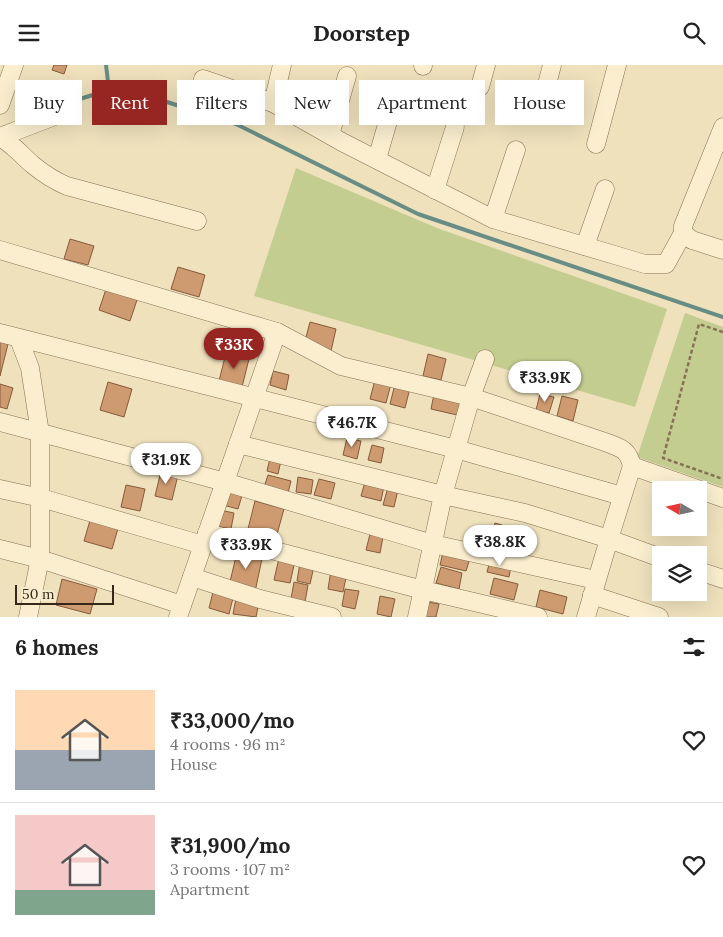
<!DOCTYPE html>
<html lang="en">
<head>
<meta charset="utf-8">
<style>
  body { margin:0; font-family:Lora,serif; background:#f2f2f2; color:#222; height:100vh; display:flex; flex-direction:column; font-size:19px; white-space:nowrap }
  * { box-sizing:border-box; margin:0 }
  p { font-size:16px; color:#767676 }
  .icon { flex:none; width:28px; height:28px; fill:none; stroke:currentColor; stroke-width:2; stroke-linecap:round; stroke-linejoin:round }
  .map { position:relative; height:552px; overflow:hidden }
  .drawer { display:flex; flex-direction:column; background:#fff; flex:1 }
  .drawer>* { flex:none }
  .banner { position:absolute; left:15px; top:15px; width:694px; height:45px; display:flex; gap:10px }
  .needle { width:32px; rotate:279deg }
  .controls { position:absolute; left:652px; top:416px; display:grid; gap:10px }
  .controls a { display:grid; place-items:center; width:55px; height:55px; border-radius:0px; background:#fff; box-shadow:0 5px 20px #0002; font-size:25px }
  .scale { position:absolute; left:15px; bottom:12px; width:99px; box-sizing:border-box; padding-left:5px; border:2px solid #35281b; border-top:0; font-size:14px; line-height:18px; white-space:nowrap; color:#35281b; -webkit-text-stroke:4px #f6ebcb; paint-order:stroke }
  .price { position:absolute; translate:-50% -42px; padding:0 11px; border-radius:18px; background:#fff; color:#222; font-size:16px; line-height:32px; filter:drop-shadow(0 1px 2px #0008) }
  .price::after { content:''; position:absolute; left:50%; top:30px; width:15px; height:11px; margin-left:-8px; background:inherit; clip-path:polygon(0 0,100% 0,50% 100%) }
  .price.current { background:#972623; color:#fff }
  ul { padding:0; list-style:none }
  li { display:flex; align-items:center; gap:15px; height:125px; padding:0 15px }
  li+li { border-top:1px solid #e0e0e0 }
  li span { display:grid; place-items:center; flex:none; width:140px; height:100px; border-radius:0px; color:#555 }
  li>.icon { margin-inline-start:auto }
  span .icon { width:60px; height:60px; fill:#fffc; stroke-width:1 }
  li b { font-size:21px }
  h2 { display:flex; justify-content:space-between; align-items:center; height:60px; padding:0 15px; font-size:21px }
  .chip { padding:0 18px; border-radius:0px; background:#fff; box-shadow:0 5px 20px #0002; font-size:18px; line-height:45px }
  .chip.current { background:#972623; color:#fff }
  header { display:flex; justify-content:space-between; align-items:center; height:65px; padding:0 15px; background:#fff; font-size:22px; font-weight:700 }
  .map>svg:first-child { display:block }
  .green { fill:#c4cd90 }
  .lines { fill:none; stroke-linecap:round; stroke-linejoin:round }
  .stream { stroke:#688d85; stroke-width:4 }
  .building { fill:#ce9a70; stroke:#865a3a }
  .minor-casing { stroke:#867155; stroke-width:19 }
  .path { stroke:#867155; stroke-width:2.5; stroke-dasharray:4 2.5; stroke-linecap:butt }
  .minor { stroke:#faeecf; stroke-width:18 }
</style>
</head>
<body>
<header><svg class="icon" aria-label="menu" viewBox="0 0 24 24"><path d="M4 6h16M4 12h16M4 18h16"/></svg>Doorstep<svg class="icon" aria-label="search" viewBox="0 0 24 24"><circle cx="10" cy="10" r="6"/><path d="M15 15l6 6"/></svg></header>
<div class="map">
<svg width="723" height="552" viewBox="0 0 723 552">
  <rect width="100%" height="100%" fill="#efe1bc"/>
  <!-- green -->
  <g class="green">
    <path d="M296,103L437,163L667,244L635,342L254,231Z"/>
    <path d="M685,248L723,262V422L637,392Z"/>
  </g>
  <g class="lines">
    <!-- stream -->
    <g class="stream">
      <path d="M106,0L109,25"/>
      <path d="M21,52L109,25L123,23L236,59L418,149L723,252"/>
    </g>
  </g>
  <!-- building -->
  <g class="building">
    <path d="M54,0H67L64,9L52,5Z"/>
    <path d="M70,174L94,181L88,200L64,194Z"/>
    <path d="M178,202L205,210L199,232L171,224Z"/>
    <path d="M106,224L137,235L130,256L99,245Z"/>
    <path d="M310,257L336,264L331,286L304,280Z"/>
    <path d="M237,263L256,268L249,292L230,287Z"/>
    <path d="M0,277L8,279L0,311Z"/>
    <path d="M226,288L249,294L242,322L219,316Z"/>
    <path d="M428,289L446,294L441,315L423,311Z"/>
    <path d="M273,306L289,310L286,325L270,320Z"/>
    <path d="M375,315L391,319L386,338L370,334Z"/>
    <path d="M108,317L132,324L124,352L100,345Z"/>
    <path d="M0,319L13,323L7,344L0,342Z"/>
    <path d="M395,319L410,323L405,343L390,339Z"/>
    <path d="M435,324L462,331L457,350L431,344Z"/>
    <path d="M540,329L554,332L549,348L536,345Z"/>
    <path d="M562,331L578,335L573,356L557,351Z"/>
    <path d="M347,373L361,376L357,394L343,390Z"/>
    <path d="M372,380L384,383L381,398L368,395Z"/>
    <path d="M271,389L282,391L278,409L267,406Z"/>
    <path d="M161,406L178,410L172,435L155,431Z"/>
    <path d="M268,410L291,416L287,432L263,425Z"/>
    <path d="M298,412L313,415L311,429L296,427Z"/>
    <path d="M319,414L335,418L331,434L314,430Z"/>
    <path d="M365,417L384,421L381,436L361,431Z"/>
    <path d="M126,420L145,424L140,446L121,442Z"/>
    <path d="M388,422L398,425L394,442L383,440Z"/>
    <path d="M226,424L243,427L238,444L223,440Z"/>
    <path d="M255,436L284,444L274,480L246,472Z"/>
    <path d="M220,445L234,448L231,464L216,461Z"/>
    <path d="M91,452L119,460L112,484L84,476Z"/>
    <path d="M495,458L508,462L503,481L490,478Z"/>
    <path d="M370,469L383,472L380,488L366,485Z"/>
    <path d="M238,483L263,489L255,527L229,521Z"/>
    <path d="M444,483L471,490L466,506L440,500Z"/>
    <path d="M491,492L512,497L509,512L487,507Z"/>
    <path d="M279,493L295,496L290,518L274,515Z"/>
    <path d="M300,498L314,501L310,519L297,516Z"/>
    <path d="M441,502L462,508L459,524L436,518Z"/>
    <path d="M331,505L347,508L343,527L328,524Z"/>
    <path d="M494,513L518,519L514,535L490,529Z"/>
    <path d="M62,514L97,524L90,549L56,540Z"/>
    <path d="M294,517L308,520L305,537L291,534Z"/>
    <path d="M345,524L359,526L355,544L342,541Z"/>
    <path d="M540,525L567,532L563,549L536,542Z"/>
    <path d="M213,527L233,533L229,549L209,543Z"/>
    <path d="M380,531L395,534L391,552L377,549Z"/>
    <path d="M236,533L259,537L256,552L233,549Z"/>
    <path d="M423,536L439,539L436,552H420Z"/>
  </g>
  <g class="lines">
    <!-- minor casing -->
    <g class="minor-casing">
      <g id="minor">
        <path d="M423,1V0"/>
        <path d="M203,14L273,38L342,77L493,154L645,199H666L683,168"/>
        <path d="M480,22L486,0"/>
        <path d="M273,38L282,0"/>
        <path d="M0,40L14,0"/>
        <path d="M539,50L552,0"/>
        <path d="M723,62L683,161V168L692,175L723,185"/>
        <path d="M330,70L347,11"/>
        <path d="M0,72C15,81 20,89 33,100C44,109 55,116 67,121L197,156"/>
        <path d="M0,72L60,49"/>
        <path d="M596,79L617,0"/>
        <path d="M377,94L393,39"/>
        <path d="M435,125L455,62"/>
        <path d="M493,154L516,85"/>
        <path d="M585,181L605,124"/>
        <path d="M0,185L277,267L341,301L471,332L443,430L417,552"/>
        <path d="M0,268L456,384L622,431"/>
        <path d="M19,274L30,303L40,368V494L28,552"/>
        <path d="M0,357L225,417L433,479L596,515"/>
        <path d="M238,379L443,430L525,448L609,474L632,401C628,384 621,383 605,377L471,332L485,294"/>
        <path d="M632,401L723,433"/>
        <path d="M0,424L41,433L203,480"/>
        <path d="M207,468L423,525L538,552"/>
        <path d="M0,484L40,494L182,540"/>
        <path d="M699,506L723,514"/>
        <path d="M192,512L260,534L332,552"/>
        <path d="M592,530L659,552"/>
        <path d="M178,552L277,267"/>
        <path d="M586,552L609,474L661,493"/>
      </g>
    </g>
    <!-- path -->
    <path class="path" d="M723,267L699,259L663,393L723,414"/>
    <!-- minor -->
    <use href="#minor" class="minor"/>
  </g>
</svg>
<div class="controls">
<a><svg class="needle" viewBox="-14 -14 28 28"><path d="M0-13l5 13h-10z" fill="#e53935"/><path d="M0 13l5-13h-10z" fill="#767676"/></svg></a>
<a><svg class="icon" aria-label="layers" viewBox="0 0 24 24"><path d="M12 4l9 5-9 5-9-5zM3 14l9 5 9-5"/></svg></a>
</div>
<div class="scale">50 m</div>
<b class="price current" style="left:234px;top:305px">₹33K</b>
<b class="price" style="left:545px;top:338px">₹33.9K</b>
<b class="price" style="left:352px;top:383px">₹46.7K</b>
<b class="price" style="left:166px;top:420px">₹31.9K</b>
<b class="price" style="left:500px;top:502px">₹38.8K</b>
<b class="price" style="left:246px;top:505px">₹33.9K</b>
<div class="banner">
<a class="chip">Buy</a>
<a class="chip current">Rent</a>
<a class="chip">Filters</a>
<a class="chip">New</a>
<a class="chip">Apartment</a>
<a class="chip">House</a>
</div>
</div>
<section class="drawer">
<h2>6 homes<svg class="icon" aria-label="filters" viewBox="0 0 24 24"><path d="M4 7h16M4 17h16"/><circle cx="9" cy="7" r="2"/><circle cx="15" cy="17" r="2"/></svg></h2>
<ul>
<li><span style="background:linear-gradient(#ffd9b3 60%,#9aa5b1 0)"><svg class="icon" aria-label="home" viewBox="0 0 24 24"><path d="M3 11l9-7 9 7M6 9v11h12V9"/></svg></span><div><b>₹33,000/mo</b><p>4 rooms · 96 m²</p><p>House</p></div><svg class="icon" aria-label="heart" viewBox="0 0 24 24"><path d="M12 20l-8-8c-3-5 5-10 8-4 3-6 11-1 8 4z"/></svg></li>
<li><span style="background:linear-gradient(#f6c9c9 75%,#7fa58c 0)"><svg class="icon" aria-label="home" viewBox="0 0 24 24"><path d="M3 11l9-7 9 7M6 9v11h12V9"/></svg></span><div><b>₹31,900/mo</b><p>3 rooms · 107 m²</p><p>Apartment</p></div><svg class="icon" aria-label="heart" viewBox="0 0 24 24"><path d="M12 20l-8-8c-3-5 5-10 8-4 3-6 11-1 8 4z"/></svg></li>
</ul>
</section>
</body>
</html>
